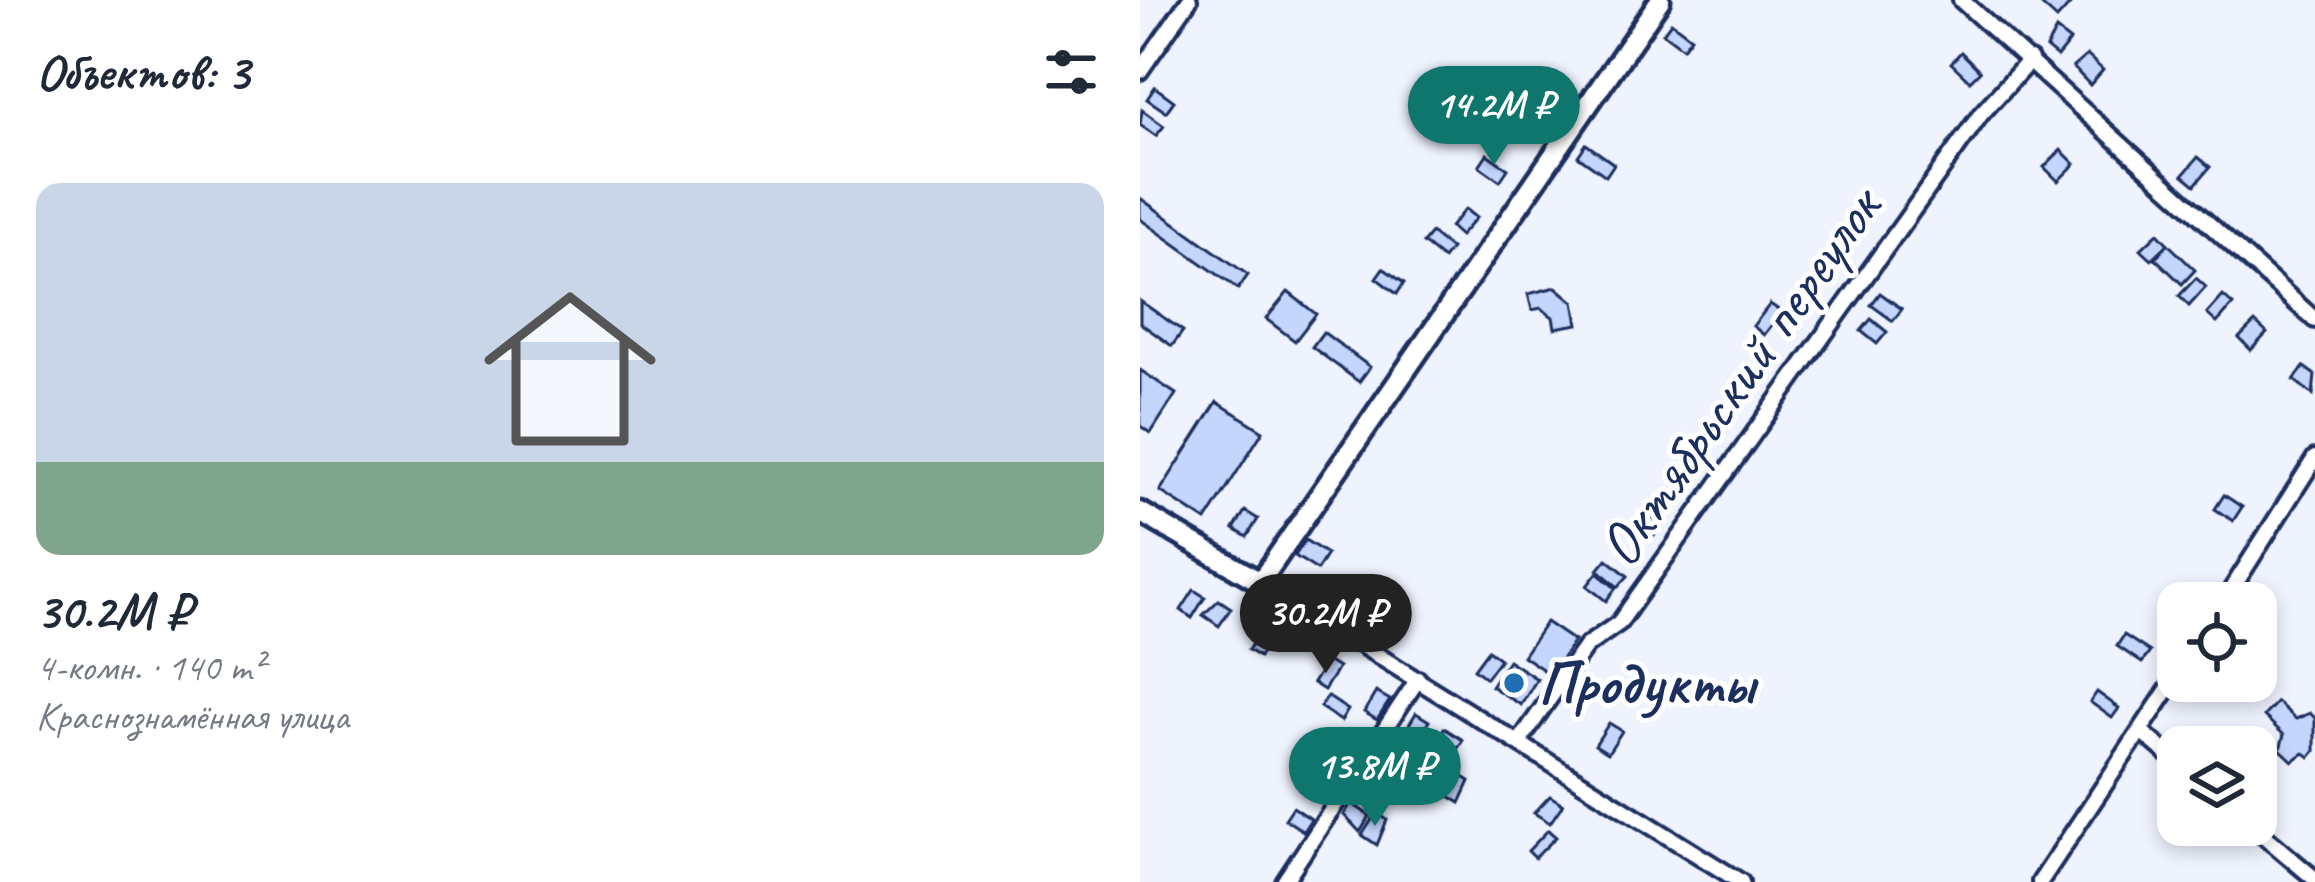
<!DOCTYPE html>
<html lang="ru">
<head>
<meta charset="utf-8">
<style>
  body { margin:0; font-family:Caveat,sans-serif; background:#f2f2f3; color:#1f2937; height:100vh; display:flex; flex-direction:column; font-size:45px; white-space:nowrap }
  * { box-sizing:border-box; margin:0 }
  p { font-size:39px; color:#747a83 }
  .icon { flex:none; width:66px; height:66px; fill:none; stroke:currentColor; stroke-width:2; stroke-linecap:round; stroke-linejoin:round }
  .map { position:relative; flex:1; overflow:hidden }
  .drawer { display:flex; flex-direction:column; background:#fff; width:1140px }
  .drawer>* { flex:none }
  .buttons { position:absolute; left:1017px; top:582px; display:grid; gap:24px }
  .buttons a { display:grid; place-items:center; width:120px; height:120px; border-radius:24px; background:#fff; box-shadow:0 6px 18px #0003; font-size:60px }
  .price { position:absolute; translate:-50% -102px; padding:0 27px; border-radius:42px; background:#0f766e; color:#fff; font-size:39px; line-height:78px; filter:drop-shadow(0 3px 6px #0008) }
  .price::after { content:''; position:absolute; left:50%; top:72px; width:36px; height:27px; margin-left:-18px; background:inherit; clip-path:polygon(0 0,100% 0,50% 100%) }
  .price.current { background:#222; color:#fff }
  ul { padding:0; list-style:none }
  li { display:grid; align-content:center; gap:24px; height:636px; padding:0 36px }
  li+li { border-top:3px solid #e0e1e3 }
  li span { display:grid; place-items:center; height:372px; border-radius:24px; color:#555 }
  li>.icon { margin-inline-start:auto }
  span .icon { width:216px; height:216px; fill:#fffc; stroke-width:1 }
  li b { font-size:51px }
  h2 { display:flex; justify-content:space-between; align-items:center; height:144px; padding:0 36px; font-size:51px }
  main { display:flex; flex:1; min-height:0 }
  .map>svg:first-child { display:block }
  .building { fill:#c5d6fc; stroke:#1b2f5e; stroke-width:3 }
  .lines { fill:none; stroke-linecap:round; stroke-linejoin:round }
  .lane-casing { stroke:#1b2f5e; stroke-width:15 }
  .street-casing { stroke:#1b2f5e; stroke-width:22 }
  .secondary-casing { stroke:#1b2f5e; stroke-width:27 }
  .lane { stroke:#fff; stroke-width:6 }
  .street { stroke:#fff; stroke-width:14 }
  .secondary { stroke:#fff; stroke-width:18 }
  .poi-dot { fill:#1f6fb2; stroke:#fff; stroke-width:4.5 }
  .labels { text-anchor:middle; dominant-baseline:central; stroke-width:10; stroke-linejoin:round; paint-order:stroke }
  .street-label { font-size:60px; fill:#1b2f5e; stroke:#fff }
  .poi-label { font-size:60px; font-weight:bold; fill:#1b2f5e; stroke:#fff; text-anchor:start }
</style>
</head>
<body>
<main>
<section class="drawer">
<h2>Объектов: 3<svg class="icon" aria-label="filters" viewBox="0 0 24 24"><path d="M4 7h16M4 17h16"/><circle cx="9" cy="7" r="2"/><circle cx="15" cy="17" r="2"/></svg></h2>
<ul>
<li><span style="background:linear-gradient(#c9d6e8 75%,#7fa58c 0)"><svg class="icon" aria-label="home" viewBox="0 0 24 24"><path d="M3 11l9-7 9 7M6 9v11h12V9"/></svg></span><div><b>30.2M ₽</b><p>4-комн. · 140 m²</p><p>Краснознамённая улица</p></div></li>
</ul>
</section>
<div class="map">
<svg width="1175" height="882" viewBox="0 0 1175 882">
  <rect width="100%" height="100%" fill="#eef3fe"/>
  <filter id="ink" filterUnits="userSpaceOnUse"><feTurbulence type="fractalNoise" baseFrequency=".00833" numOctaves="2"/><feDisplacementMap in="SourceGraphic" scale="24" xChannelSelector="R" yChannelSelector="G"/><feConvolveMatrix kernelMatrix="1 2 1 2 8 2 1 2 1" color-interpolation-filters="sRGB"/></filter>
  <g filter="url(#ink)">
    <!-- building -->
    <g class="building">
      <path d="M896,0H934L917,19Z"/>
      <path d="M531,22L551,37L543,48L523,33Z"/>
      <path d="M916,30L930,41L917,57L906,48Z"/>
      <path d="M821,52L840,71L830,81L811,63Z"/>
      <path d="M947,55L963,70L950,85L933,67Z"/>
      <path d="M15,87L34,101L26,112L7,99Z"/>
      <path d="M2,110L24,126L16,136L0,125Z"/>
      <path d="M446,144L474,164L466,176L438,156Z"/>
      <path d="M921,150L935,164L918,181L904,167Z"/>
      <path d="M347,154L368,169L360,181L339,166Z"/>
      <path d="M1058,157L1070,167L1055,185L1043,175Z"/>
      <path d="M0,198L108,275L98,289L0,219Z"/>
      <path d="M325,209L336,218L320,236L310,227Z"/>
      <path d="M291,233L311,249L303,259L283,243Z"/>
      <path d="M1018,233L1028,244L1012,259L1001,249Z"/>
      <path d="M1028,244L1055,270L1042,284L1015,258Z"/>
      <path d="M243,268L264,283L257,294L236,278Z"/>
      <path d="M1056,278L1066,287L1049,306L1039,296Z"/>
      <path d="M416,287L434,302L438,324L415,328L413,317L401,308L392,310L388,294Z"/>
      <path d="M148,292L176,314L155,341L126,319Z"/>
      <path d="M740,293L762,309L753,321L731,305Z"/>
      <path d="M1083,296L1093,305L1077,323L1067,314Z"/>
      <path d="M0,301L43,331L32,346L0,323Z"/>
      <path d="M630,304L642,312L624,335L613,326Z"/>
      <path d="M731,319L747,332L737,344L721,331Z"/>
      <path d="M1115,322L1127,333L1111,350L1099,338Z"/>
      <path d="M183,332L230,367L219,382L172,347Z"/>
      <path d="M1164,367L1175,375L1173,395L1154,380Z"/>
      <path d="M0,370L36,394L11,433L0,426Z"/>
      <path d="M77,402L123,431L66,521L20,491Z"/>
      <path d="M1084,495L1102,507L1093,521L1075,509Z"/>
      <path d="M105,511L118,519L107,537L94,529Z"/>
      <path d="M505,511L523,525L514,536L496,522Z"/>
      <path d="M165,540L187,554L177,570L155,556Z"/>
      <path d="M467,559L488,576L478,587L458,570Z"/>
      <path d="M457,573L476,588L466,601L447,586Z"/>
      <path d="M54,590L65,597L52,618L41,610Z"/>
      <path d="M79,600L91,608L79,626L63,615Z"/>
      <path d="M406,622L434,641L411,675L383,656Z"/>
      <path d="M123,627L134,634L119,657L108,650Z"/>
      <path d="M984,635L1010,652L1002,663L977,646Z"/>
      <path d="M348,650L360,659L346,678L334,669Z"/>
      <path d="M368,660L397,679L381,705L351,686Z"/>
      <path d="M187,661L198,668L184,690L173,683Z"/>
      <path d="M236,692L250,700L237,720L224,712Z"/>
      <path d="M957,692L979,708L972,718L950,702Z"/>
      <path d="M187,696L208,710L201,721L180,707Z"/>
      <path d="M1137,702L1156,719L1170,713L1175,718V751L1170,757L1164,753L1153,761L1140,749L1144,735L1124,716Z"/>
      <path d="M276,713L289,721L278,739L265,731Z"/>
      <path d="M469,723L482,731L468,753L455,745Z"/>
      <path d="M304,728L323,740L310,761L291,749Z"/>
      <path d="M317,773L330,781L320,803L304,793Z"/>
      <path d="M174,776L192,788L182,803L164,791Z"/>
      <path d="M410,796L423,804L410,823L394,813Z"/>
      <path d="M211,803L230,816L220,832L204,815Z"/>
      <path d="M153,807L171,819L163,831L145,819Z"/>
      <path d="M237,812L247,820L237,845L222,835Z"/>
      <path d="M408,830L416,837L395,858L388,851Z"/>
    </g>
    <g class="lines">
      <!-- lane casing -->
      <g class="lane-casing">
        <path id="lane" d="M1102,681L1116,692"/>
      </g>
      <!-- street casing -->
      <g class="street-casing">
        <g id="street">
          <path d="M821,0L1175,320"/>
          <path d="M0,71L49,0"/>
          <path d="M120,582L601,882"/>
          <path d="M1083,603L1175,458"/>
          <path d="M1002,732L1038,763"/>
          <path d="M379,742L446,646L479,623L841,114L890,60"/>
          <path d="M1111,825L1175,879"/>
          <path d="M144,882L278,679"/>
          <path d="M900,882L1038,674"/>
        </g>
      </g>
      <!-- secondary casing -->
      <g class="secondary-casing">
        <path id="secondary" d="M0,512L120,582L520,0"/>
      </g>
      <!-- lane -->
      <use href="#lane" class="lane"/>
      <!-- street -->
      <use href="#street" class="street"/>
      <!-- secondary -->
      <use href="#secondary" class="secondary"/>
    </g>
  </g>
  <!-- markers -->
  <circle class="poi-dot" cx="374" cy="683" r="12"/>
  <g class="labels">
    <!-- street labels -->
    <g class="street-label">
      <text transform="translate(599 377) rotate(-55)">Октябрьский переулок</text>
    </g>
    <!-- poi labels -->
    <g class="poi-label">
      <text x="398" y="683">Продукты</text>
    </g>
  </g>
</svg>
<div class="buttons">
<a><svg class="icon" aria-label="locate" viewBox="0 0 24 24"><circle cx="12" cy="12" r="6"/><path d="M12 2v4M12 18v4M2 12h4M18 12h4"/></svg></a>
<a><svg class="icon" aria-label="layers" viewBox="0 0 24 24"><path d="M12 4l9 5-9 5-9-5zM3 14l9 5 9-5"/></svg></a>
</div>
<b class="price" style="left:354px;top:168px">14.2M ₽</b>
<b class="price current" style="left:186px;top:676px">30.2M ₽</b>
<b class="price" style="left:235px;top:829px">13.8M ₽</b>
</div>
</main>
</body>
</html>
